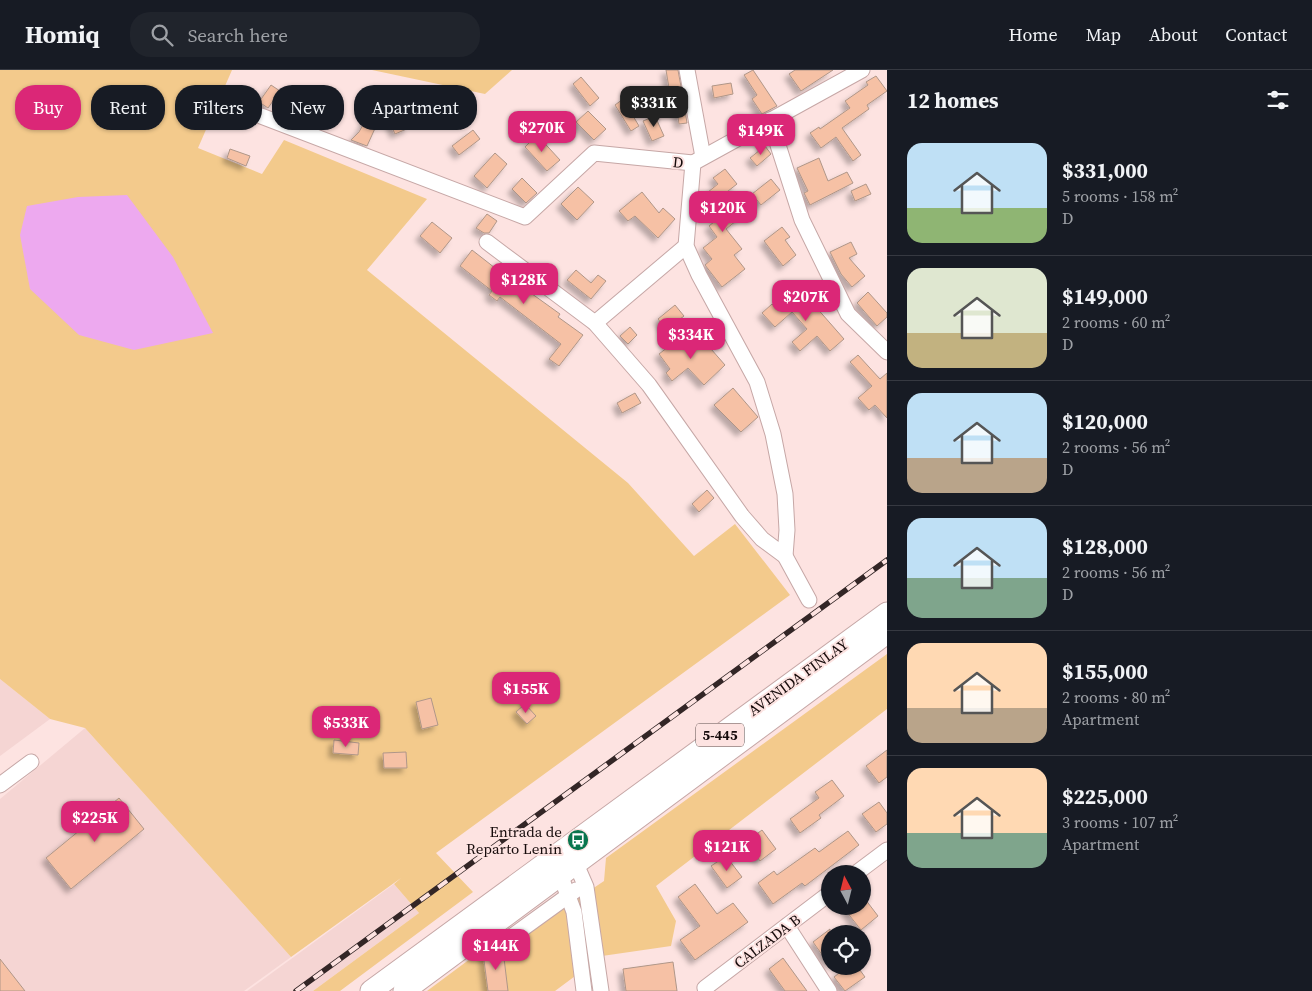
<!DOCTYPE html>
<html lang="en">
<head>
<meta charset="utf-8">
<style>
  body { margin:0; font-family:"Source Serif 4",serif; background:#20242c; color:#f1f3f6; height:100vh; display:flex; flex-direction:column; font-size:19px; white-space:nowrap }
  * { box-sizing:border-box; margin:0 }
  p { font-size:16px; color:#9ea1a6 }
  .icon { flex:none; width:28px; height:28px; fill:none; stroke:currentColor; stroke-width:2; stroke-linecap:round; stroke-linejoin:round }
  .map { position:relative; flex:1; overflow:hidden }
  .details { display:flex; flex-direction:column; background:#171b24; width:425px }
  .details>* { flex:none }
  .guide { position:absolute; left:15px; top:15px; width:475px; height:45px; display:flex; gap:10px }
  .needle { width:32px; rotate:353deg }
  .tools { position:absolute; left:821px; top:795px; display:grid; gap:10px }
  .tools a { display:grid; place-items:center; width:50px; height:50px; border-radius:50%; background:#171b24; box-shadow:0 1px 4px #0004; font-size:25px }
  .price { position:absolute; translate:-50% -42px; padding:0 11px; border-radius:10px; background:#db2777; color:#fff; font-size:16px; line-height:32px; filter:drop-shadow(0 1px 2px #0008) }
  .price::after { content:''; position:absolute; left:50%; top:30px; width:15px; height:11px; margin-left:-8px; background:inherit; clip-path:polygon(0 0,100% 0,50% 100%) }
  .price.selected { background:#222; color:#fff }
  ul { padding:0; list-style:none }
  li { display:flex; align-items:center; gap:15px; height:125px; padding:0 20px }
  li+li { border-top:1px solid #363941 }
  li span { display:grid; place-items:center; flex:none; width:140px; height:100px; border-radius:15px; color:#555 }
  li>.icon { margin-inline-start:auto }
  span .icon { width:60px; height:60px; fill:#fffc; stroke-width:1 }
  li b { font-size:21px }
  h2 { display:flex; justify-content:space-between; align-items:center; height:60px; padding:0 20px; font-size:21px }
  .tag { padding:0 18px; border-radius:20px; background:#171b24; box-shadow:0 1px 4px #0004; font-size:18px; line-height:45px }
  .tag.selected { background:#db2777; color:#fff }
  header { display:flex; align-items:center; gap:30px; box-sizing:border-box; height:70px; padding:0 25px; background:#171b24; border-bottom:1px solid #363941 }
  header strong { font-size:24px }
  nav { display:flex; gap:28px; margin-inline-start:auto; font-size:18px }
  .search { width:350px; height:45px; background:#20242c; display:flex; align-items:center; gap:12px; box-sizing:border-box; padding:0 18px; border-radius:20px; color:#9ea1a6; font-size:19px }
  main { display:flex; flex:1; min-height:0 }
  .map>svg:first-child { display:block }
  .built { fill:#f5d5d3 }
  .green { fill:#f3ca8c }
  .water { fill:#eda9ef }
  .building { fill:#f6c1a5; stroke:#af9688; filter:url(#shadow) }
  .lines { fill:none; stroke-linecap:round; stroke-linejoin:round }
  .minor-casing { stroke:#c6a7a6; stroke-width:17 }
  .highway-casing { stroke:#c6a7a6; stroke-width:23 }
  .minor { stroke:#fff; stroke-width:15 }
  .highway { stroke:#fff; stroke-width:21 }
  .rail-casing { stroke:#332626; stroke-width:5.5 }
  .rail { stroke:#fde3e1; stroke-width:4; stroke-dasharray:11; stroke-linecap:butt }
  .labels { text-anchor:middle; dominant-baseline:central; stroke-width:4; stroke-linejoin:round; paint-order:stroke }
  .shield { fill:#fde3e1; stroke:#5b4c4b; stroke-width:1 }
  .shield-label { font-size:14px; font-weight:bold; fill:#160b0b }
  .street-label { font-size:15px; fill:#160b0b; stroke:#fde3e1 }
  .poi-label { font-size:15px; fill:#160b0b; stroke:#fde3e1; text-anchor:end }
</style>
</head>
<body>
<header>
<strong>Homiq</strong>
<div class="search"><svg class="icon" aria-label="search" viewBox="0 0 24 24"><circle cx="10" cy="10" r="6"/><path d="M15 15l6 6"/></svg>Search here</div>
<nav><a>Home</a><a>Map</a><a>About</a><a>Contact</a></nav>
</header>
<main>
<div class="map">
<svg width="887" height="921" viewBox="0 0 887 921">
  <defs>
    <filter id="shadow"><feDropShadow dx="-4.5" dy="4.5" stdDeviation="2.5" flood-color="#0004"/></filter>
  </defs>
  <rect width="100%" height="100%" fill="#fde3e1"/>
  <!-- built -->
  <g class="built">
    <path d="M0,609L50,649L0,686Z"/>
    <path d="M85,658L291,887L244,921H0V729Z"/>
    <path d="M394,814L419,843L313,921H247Z"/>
  </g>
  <!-- green -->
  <g class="green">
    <path d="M0,0H232L198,78L262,104L284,70L427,129L367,200L628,413L694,486L735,454L790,525L436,783L473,822L340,921H313L419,843L394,814L401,808L291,887L85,658L50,649L0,609Z"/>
    <path d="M372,0H512L485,24Z"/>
    <path d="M887,584V639L656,816L676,851L671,876L602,886L555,921H427L470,889L512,873L604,811L606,788Z"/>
  </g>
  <!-- water -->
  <path class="water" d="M127,125L173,187L213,263L134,280L79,265L30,219L20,165L27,136L78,127Z"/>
  <!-- building -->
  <g class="building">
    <path d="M666,0H678L682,22L670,24Z"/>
    <path d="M753,0L777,36L762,44L752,29L757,25L744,5Z"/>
    <path d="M795,0H833L801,21L789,4Z"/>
    <path d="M876,6L887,21L867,35L869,39L842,58L861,85L853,91L836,67L821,78L810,63L819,57L820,59L850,38L845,31L868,15L866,12Z"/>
    <path d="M581,7L599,28L590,36L573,14Z"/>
    <path d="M731,13L733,24L714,28L712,16Z"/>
    <path d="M271,15L280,21L268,38L259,32Z"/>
    <path d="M623,29L639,56L631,61L615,35Z"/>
    <path d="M397,31L409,58L395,64L383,38Z"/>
    <path d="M684,34L687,53L679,54L676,35Z"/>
    <path d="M588,41L606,59L594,70L576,52Z"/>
    <path d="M655,46L664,66L652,71L643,51Z"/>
    <path d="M366,49L377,54L367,76L351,70L359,62Z"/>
    <path d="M473,60L480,69L459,85L452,76Z"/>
    <path d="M537,65L560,90L547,101L525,77Z"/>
    <path d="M765,76L771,84L757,96L750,88Z"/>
    <path d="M230,79L250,86L246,96L227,88Z"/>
    <path d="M495,83L507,94L487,118L474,106Z"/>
    <path d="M819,88L828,111L847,102L853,113L810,135L804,123L808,121L797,98Z"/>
    <path d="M725,99L737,114L723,125L741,147L726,159L742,179L734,185L745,199L722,217L705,195L712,189L703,178L717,167L709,156L720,147L703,126L718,114L713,108Z"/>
    <path d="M522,108L537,123L526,133L512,119Z"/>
    <path d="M771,109L780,120L761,135L752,124Z"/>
    <path d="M866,114L871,124L855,131L851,121Z"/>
    <path d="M578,117L594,132L577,150L561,134Z"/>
    <path d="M642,122L659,143L663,138L675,149L658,168L635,146L628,151L619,141Z"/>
    <path d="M487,144L497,151L489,163H484L476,158Z"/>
    <path d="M432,152L452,168L440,183L420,166Z"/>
    <path d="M782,157L790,167L785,170L796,185L783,196L764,171Z"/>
    <path d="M851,172L857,184L849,188L865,206L852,217L841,204L830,182Z"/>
    <path d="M472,180L527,223L528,221L560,244L558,247L583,265L559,296L549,289L561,274L500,227L497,231L489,225L492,221L460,196Z"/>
    <path d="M576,200L591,213L598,205L606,211L591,229L567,210Z"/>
    <path d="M801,220L844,269L830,281L817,266L800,281L792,272L807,259L792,242L775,257L762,243L772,234L778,240Z"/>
    <path d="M868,222L887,243V247L877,256L857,233Z"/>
    <path d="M675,235L684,246L666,260L658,249Z"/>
    <path d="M630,257L637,265L628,274L620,266Z"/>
    <path d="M682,266L693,280L704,271L725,295L704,315L688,298L672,311L666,303L670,299L659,284Z"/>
    <path d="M858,285L880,309L887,303V348L875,335L869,340L858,328L872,316L850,292Z"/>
    <path d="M733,318L758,347L741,362L714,335Z"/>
    <path d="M635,323L641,333L622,343L617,333Z"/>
    <path d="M707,420L714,428L699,442L692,434Z"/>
    <path d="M431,628L438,655L422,659L416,632Z"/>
    <path d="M525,634L536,646L527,654L516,642Z"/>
    <path d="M334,670L359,673L358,685L333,683Z"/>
    <path d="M887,680V707L879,713L866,696Z"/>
    <path d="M406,682L407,698H384L383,683Z"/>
    <path d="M832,710L844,726L819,745L821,748L800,763L790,749L819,728L815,722Z"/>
    <path d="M119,728L144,759L71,819L46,788Z"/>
    <path d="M879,732L887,743V754L876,762L862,744Z"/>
    <path d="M762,760L776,779L760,791L746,772Z"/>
    <path d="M848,761L859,775L805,816L802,813L773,834L758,813L774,801L777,805L815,778L819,782Z"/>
    <path d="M726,786L742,807L727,818L711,796Z"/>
    <path d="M695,814L717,844L733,833L748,852L695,890L680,870L700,856L678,827Z"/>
    <path d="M862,825L878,846L861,860L846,841L852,836H862Z"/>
    <path d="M830,859V896L813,872Z"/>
    <path d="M503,880L508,921H488L483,883Z"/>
    <path d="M783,888L807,921H785L769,899Z"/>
    <path d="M0,889L25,921H0Z"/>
    <path d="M673,892L677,921H626L623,899Z"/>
    <path d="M848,896H857L865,907L845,921L834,907Z"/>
  </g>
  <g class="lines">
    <!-- minor casing -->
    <g class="minor-casing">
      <g id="minor">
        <path d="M687,0L703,87"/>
        <path d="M261,46L525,147L594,83L693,93L862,0"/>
        <path d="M770,50L802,150L848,244L887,282"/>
        <path d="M487,172L595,253L649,315L742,446L762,469L785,486L787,460L785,424L773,364L757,312L699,205L686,176L693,93"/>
        <path d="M595,253L686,176"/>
        <path d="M785,486L809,530"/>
        <path d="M0,715L31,692"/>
        <path d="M568,792L576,794L586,817L601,921"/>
        <path d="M557,796L574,842L584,921"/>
        <path d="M855,804L887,780"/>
        <path d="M787,856L829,921"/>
        <path d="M472,872L511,867L576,820"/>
        <path d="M706,921L705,918L830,823"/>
      </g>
    </g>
    <!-- highway casing -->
    <g class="highway-casing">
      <g id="highway">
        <path d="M371,921L887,543"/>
        <path d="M404,921L887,563"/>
      </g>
    </g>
    <!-- minor -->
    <use href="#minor" class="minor"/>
    <!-- highway -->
    <use href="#highway" class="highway"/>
    <!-- rail casing -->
    <g class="rail-casing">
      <path id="rail" d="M296,921L887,490"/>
    </g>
    <!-- rail -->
    <use href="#rail" class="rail"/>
  </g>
  <!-- icons -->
  <defs>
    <g id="bus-disc" transform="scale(1.125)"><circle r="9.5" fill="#09754d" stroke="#fde3e1"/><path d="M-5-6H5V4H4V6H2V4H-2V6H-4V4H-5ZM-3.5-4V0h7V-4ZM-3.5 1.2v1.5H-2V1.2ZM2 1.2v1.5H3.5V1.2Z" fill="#fff"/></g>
  </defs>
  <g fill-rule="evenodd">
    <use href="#bus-disc" x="578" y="770"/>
  </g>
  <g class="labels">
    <!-- shield labels -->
    <rect class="shield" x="696" y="653.5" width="48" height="23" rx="4"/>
    <g class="shield-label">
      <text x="720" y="665">5-445</text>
    </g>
    <!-- street labels -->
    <g class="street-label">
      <text transform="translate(678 92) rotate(6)">D</text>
      <text transform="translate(798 607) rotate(-36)">AVENIDA FINLAY</text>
      <text transform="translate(767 871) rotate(-37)">CALZADA B</text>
    </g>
    <!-- poi labels -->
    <g class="poi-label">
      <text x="562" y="761">Entrada de<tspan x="562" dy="17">Reparto Lenin</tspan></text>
    </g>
  </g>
</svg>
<div class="tools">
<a><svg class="needle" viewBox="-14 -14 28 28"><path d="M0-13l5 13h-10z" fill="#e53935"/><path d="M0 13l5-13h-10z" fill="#9ea1a6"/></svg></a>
<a><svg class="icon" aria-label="locate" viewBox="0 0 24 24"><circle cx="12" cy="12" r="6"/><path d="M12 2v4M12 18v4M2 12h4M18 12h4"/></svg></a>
</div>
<b class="price selected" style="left:654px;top:58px">$331K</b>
<b class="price" style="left:542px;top:83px">$270K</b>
<b class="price" style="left:761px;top:86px">$149K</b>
<b class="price" style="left:723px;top:163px">$120K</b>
<b class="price" style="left:524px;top:235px">$128K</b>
<b class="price" style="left:806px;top:252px">$207K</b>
<b class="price" style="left:691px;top:290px">$334K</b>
<b class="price" style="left:526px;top:644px">$155K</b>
<b class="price" style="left:346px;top:678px">$533K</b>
<b class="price" style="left:95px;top:773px">$225K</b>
<b class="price" style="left:727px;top:802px">$121K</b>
<b class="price" style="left:496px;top:901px">$144K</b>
<div class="guide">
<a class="tag selected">Buy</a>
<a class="tag">Rent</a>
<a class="tag">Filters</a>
<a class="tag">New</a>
<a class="tag">Apartment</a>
</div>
</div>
<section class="details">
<h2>12 homes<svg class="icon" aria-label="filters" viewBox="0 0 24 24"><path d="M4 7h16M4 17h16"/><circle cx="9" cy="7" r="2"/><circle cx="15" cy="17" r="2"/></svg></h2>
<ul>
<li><span style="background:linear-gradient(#bfe0f5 65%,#8fb573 0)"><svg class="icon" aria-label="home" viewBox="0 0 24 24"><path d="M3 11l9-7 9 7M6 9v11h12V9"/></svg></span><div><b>$331,000</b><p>5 rooms · 158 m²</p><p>D</p></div></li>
<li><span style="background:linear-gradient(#dfe7d0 65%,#c2b280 0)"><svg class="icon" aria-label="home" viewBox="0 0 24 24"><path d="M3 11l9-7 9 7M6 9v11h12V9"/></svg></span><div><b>$149,000</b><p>2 rooms · 60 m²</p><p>D</p></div></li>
<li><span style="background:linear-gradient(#bfe0f5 65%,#b9a48a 0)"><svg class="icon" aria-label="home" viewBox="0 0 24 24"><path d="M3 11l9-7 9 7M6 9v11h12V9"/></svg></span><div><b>$120,000</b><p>2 rooms · 56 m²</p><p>D</p></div></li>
<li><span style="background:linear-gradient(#bfe0f5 60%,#7fa58c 0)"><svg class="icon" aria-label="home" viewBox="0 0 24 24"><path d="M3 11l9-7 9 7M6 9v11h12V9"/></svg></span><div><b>$128,000</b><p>2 rooms · 56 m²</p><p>D</p></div></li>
<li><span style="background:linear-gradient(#ffd9b3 65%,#b9a48a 0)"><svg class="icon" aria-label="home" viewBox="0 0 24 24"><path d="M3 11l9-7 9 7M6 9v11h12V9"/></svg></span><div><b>$155,000</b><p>2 rooms · 80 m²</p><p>Apartment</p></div></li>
<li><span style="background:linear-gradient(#ffd9b3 65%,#7fa58c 0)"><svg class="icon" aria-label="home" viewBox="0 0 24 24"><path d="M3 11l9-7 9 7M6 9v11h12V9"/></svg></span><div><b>$225,000</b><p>3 rooms · 107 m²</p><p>Apartment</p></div></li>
</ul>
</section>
</main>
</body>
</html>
